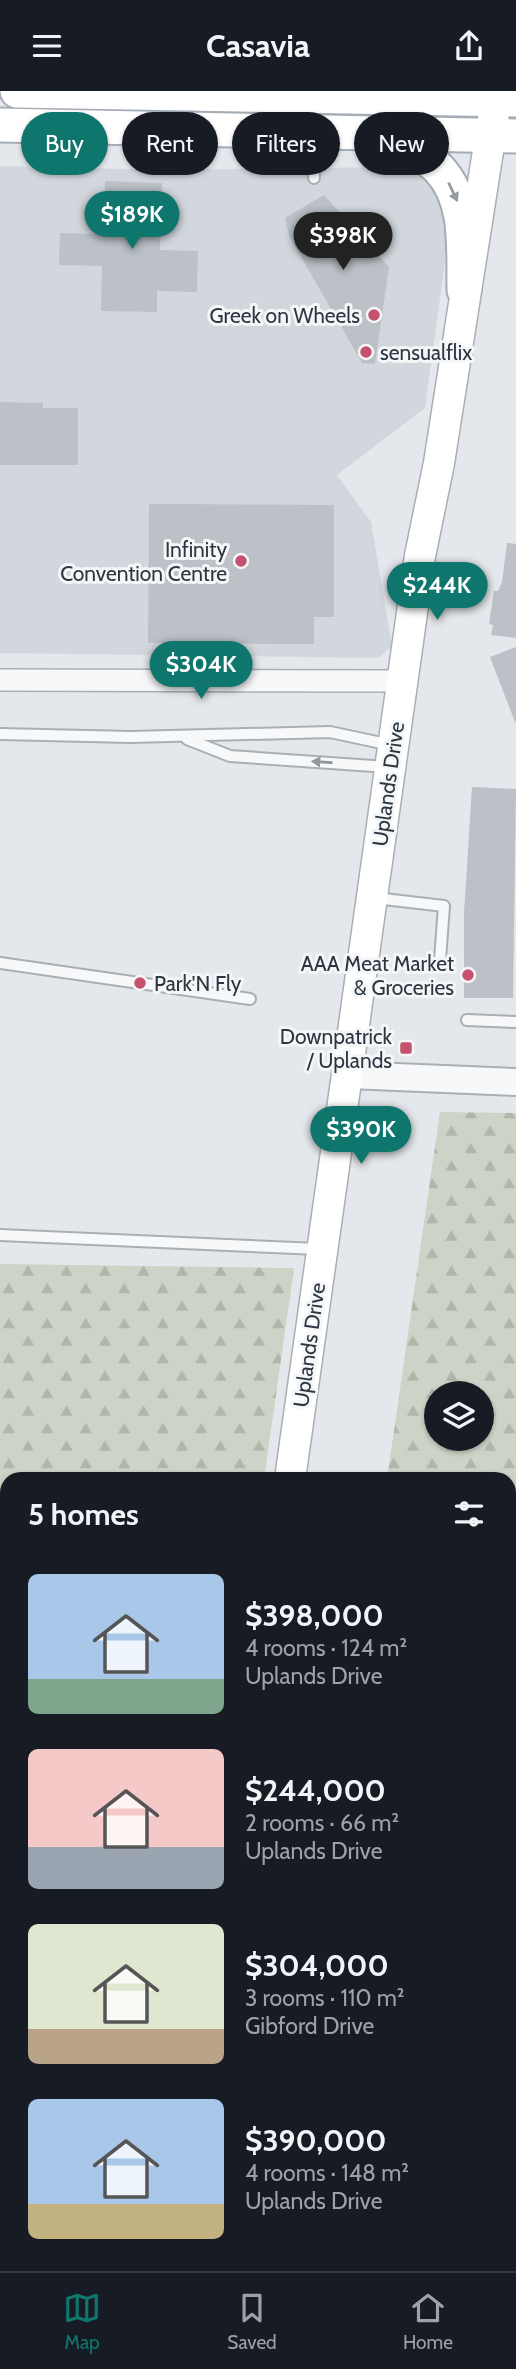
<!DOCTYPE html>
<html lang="en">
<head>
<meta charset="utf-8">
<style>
  body { margin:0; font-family:Cabin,sans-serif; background:#20242c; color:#f1f3f6; height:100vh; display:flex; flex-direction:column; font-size:26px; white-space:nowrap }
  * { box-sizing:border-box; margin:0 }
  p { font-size:23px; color:#9ea1a6 }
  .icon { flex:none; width:38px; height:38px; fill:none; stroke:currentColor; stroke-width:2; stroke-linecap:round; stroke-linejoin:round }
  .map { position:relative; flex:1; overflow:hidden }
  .sheet { position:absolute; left:0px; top:1381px; width:516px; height:800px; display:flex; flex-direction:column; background:#171b24; border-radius:21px 21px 0 0; box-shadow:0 2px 5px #0004 }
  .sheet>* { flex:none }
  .top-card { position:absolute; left:21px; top:21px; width:474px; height:63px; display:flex; gap:14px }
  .controls { position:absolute; left:424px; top:1290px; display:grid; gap:14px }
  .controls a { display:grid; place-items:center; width:70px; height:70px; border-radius:50%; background:#171b24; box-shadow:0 2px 5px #0004; font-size:35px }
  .price { position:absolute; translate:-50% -60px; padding:0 16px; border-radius:24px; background:#0f766e; color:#fff; font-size:23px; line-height:46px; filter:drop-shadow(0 2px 4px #0008) }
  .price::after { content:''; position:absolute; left:50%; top:42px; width:21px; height:16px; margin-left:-10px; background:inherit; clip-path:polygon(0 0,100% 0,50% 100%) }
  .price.selected { background:#222; color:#fff }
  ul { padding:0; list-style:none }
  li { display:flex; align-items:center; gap:21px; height:175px; padding:0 28px }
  li span { display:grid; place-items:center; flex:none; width:196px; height:140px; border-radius:10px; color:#555 }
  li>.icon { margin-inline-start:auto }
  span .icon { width:84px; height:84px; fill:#fffc; stroke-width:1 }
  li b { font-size:30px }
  h2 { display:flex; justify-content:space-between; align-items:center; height:84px; padding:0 28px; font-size:30px }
  .tag { padding:0 24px; border-radius:32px; background:#171b24; box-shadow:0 2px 5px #0004; font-size:24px; line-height:63px }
  .tag.selected { background:#0f766e; color:#fff }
  header { display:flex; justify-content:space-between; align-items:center; height:91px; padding:0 28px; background:#171b24; font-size:32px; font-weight:700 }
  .tab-bar { display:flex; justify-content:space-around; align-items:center; height:98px; border-top:2px solid #363941; background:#171b24; font-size:19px; color:#9ea1a6 }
  .tab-bar a { display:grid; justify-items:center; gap:4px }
  .tab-bar .selected { color:#0f766e }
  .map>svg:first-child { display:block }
  .built { fill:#d2d7dd }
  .forest { fill:url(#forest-firs); fill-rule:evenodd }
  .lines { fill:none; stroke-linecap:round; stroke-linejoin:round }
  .stream { stroke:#a2b8c8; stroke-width:5 }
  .building { fill:#bbc1c7 }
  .service-casing { stroke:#a9afb5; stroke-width:14 }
  .minor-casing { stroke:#a9afb5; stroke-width:24 }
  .tertiary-casing { stroke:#a9afb5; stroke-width:30 }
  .secondary-casing { stroke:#a9afb5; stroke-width:33 }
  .primary-casing { stroke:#a4adb6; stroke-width:37 }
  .service { stroke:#f7f8f9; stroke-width:10 }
  .minor { stroke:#f7f8f9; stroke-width:21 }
  .tertiary { stroke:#f7f8f9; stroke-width:26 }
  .secondary { stroke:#fff; stroke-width:30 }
  .primary { stroke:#fff; stroke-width:33 }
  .oneway { fill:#969ba0 }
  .oneway2 { fill:#92989e }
  .poi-dot { fill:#c75270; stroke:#f4f6f8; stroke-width:2.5 }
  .labels { text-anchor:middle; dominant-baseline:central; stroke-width:6; stroke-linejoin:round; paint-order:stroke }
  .poi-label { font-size:21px; fill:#2d3742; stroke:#f4f6f8; text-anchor:end }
  .street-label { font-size:21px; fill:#2d3742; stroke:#f4f6f8 }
</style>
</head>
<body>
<header><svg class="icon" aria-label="menu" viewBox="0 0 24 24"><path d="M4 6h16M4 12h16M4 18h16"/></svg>Casavia<svg class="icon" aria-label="share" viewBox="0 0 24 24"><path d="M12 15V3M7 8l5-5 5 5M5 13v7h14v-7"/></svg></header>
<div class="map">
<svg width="516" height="2180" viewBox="0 0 516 2180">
  <defs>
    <pattern id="forest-firs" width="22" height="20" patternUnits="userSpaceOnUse" patternTransform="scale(1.75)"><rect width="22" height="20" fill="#cbd4c6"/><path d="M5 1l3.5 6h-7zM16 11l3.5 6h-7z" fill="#afb7ab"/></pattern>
  </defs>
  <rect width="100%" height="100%" fill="#e4e7eb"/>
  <!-- built -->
  <path class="built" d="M0,75L161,79L395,76L423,87L439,104L450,134L425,317L337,384L371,431L392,555L378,567L0,562Z"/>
  <!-- forest -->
  <g class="forest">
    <path d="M440,1021L516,1022V2180H274L275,2174H509V1388H387ZM436,1302H481V1348H436Z"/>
    <path d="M0,1173L294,1177L264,1388H7V2174H146L145,2180H0Z"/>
  </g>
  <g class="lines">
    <!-- stream -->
    <g class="stream">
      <path d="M509,1678L516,1670"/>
      <path d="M0,1923L7,1922"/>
    </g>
  </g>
  <!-- building -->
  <g class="building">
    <path d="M105,90L162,92L160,159L198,160L197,201L157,200V221L101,220L102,175L59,174L60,142L103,143Z"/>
    <path d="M324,104L389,176L375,273L362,272L289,145L285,127Z"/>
    <path d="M0,311L43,312V317H78V374H0Z"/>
    <path d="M149,413L334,414V526H314V553L148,552Z"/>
    <path d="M507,452L516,453V547L491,544L493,534L489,533L494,500H498L502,491Z"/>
    <path d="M516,556V631H515L490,566Z"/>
    <path d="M472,696L516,698L513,907H464V822Z"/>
  </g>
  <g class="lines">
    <!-- service casing -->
    <g class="service-casing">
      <g id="service">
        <path d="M311,45L314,87"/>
        <path d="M0,643L131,646L330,641L391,654"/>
        <path d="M187,648L230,665L388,676"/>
        <path d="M375,807L444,815L440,869"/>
        <path d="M0,872L250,908"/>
        <path d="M467,929L516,931"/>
        <path d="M0,1144L319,1158"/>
      </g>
    </g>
    <!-- minor casing -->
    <g class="minor-casing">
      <path id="minor" d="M0,589L403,590"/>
    </g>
    <!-- tertiary casing -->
    <g class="tertiary-casing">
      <path id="tertiary" d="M349,984L516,991"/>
    </g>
    <!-- secondary casing -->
    <g class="secondary-casing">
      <g id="secondary">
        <path d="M290,1388L420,465L439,372L496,9"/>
        <path d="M175,2180L176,2174"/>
      </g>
    </g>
    <!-- primary casing -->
    <g class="primary-casing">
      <g id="primary">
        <path d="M17,0L516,9"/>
        <path d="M0,34L516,45"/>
        <path d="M385,41C402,52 424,63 439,78C469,110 463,159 464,199"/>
      </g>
    </g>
    <!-- service -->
    <use href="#service" class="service"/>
    <!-- minor -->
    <use href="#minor" class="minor"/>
    <!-- tertiary -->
    <use href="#tertiary" class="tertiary"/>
    <!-- secondary -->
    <use href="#secondary" class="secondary"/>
    <!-- primary -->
    <use href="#primary" class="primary"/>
  </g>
  <!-- one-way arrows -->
  <defs><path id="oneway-solid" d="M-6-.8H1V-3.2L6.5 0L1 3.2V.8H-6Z" transform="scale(1.75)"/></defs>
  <use class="oneway" href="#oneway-solid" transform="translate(453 101) rotate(65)"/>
  <use class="oneway2" href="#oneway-solid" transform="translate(322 671) rotate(-176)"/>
  <!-- markers -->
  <g class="poi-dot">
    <circle cx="374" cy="224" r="7"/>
    <circle cx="366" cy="261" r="7"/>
    <circle cx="241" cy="470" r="7"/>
    <circle cx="468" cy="884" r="7"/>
    <circle cx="140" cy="892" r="7"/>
    <rect x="399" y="950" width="14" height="14" rx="3.5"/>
  </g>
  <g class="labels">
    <!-- poi labels -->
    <g class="poi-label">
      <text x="360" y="224">Greek on Wheels</text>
      <text x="380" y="261" text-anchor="start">sensualflix</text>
      <text x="227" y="458">Infinity<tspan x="227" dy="24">Convention Centre</tspan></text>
      <text x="454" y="872">AAA Meat Market<tspan x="454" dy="24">&amp; Groceries</tspan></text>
      <text x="154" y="892" text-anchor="start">Park'N Fly</text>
      <text x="392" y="945">Downpatrick<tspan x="392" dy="24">/ Uplands</tspan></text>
    </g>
    <!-- street labels -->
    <g class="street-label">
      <text transform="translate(388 693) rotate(-82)">Uplands Drive</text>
      <text transform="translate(309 1254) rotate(-82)">Uplands Drive</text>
    </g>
  </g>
</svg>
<div class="controls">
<a><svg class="icon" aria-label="layers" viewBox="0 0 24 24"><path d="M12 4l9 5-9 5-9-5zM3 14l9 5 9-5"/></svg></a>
</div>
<b class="price" style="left:132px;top:160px">$189K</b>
<b class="price selected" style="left:343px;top:181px">$398K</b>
<b class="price" style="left:437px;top:531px">$244K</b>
<b class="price" style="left:201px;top:610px">$304K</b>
<b class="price" style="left:361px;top:1075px">$390K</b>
<div class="top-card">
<a class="tag selected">Buy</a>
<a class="tag">Rent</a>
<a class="tag">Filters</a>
<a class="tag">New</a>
</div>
<section class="sheet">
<h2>5 homes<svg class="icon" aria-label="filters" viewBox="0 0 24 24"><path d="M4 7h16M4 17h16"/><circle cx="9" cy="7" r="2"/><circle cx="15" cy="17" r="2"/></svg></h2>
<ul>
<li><span style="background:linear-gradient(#a9c7e8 75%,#7fa58c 0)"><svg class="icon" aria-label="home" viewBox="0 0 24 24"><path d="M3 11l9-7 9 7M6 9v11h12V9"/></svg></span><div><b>$398,000</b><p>4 rooms · 124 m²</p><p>Uplands Drive</p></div></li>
<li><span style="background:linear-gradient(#f6c9c9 70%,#9aa5b1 0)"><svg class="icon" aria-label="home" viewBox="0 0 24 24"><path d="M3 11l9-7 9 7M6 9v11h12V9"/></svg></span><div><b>$244,000</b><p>2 rooms · 66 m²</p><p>Uplands Drive</p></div></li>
<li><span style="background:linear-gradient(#dfe7d0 75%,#b9a48a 0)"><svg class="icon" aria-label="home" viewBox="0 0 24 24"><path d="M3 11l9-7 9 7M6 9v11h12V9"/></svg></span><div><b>$304,000</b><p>3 rooms · 110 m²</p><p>Gibford Drive</p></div></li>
<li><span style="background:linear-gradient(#a9c7e8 75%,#c2b280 0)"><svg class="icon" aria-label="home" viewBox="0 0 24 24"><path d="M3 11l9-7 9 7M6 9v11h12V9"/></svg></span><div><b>$390,000</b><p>4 rooms · 148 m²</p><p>Uplands Drive</p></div></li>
</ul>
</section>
</div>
<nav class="tab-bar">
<a class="selected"><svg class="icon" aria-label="map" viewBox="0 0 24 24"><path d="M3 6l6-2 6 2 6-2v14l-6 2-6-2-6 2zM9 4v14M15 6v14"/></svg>Map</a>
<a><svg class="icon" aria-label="saved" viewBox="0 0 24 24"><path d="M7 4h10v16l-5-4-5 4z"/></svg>Saved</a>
<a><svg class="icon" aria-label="home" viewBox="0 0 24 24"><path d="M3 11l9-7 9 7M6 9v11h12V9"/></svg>Home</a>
</nav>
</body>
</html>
